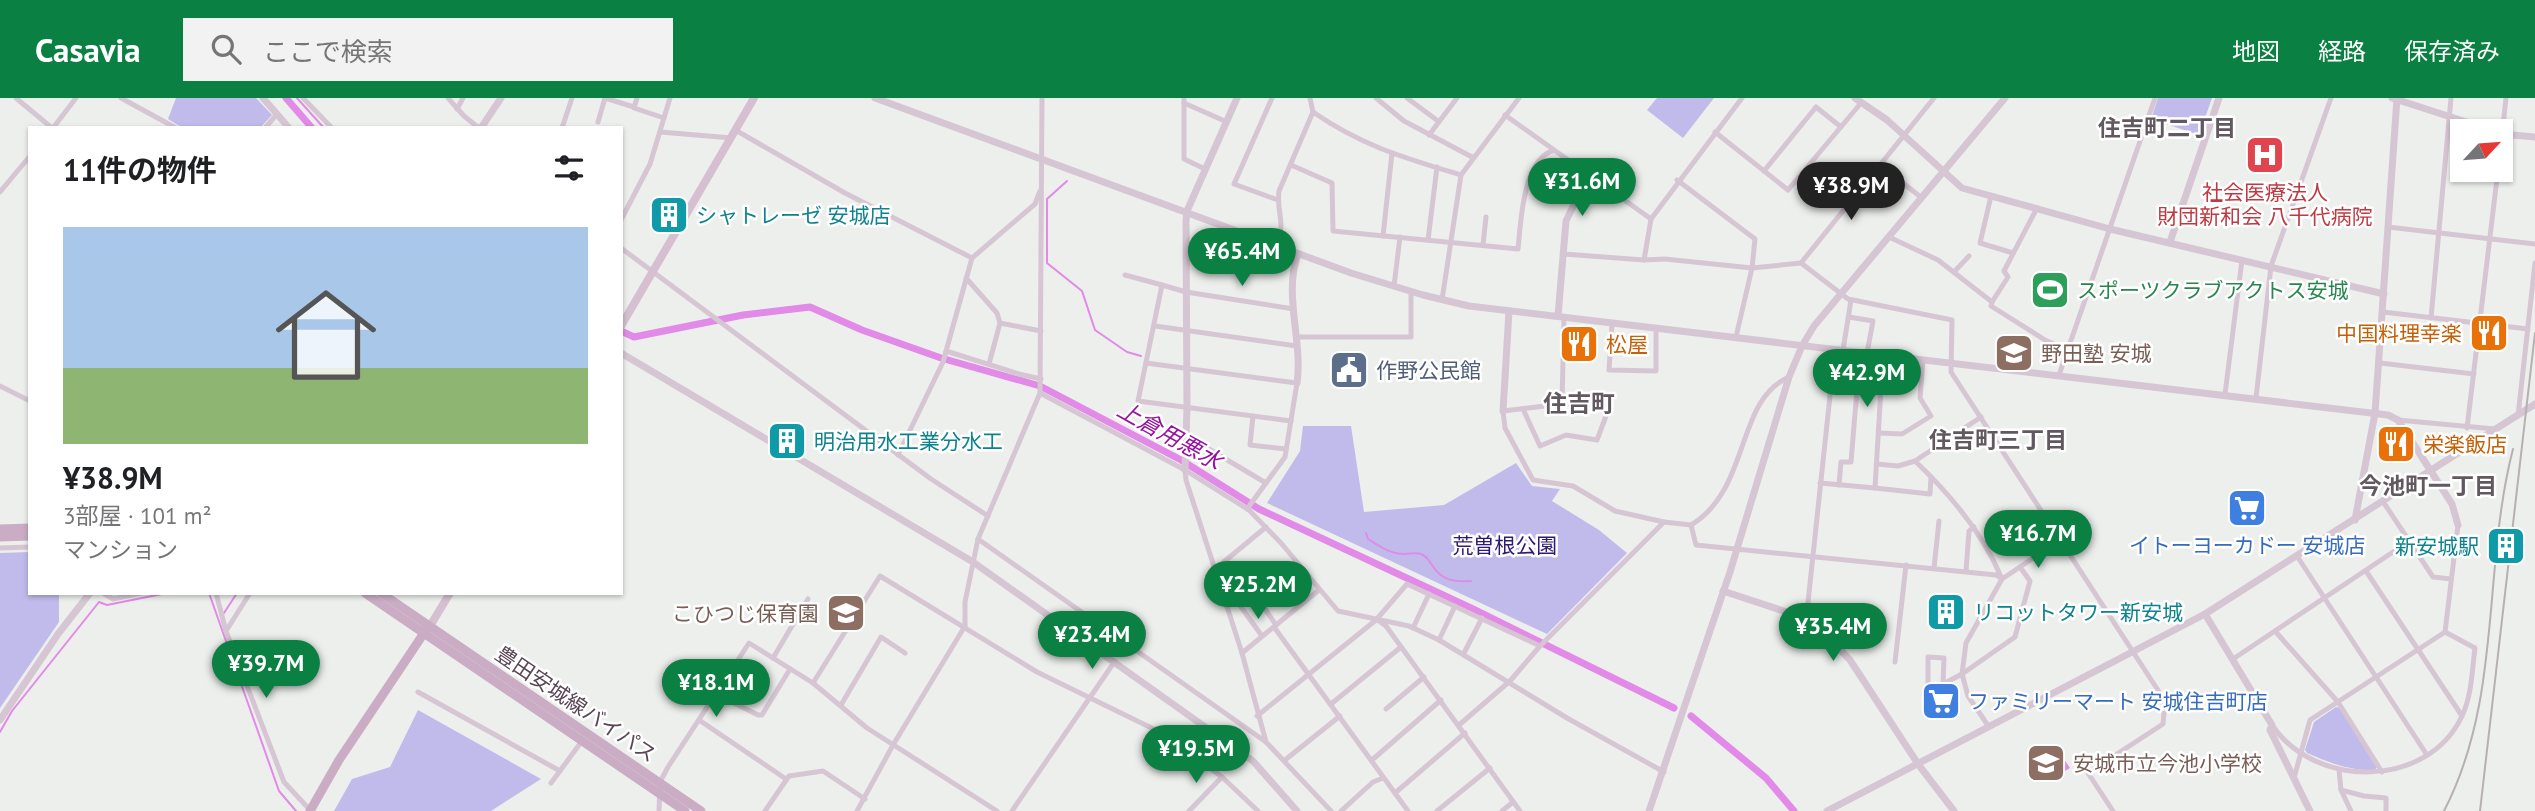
<!DOCTYPE html>
<html lang="ja">
<head>
<meta charset="utf-8">
<style>
  body { margin:0; font-family:"PT Sans","Noto Sans JP",sans-serif; background:#f2f2f2; color:#202124; height:100vh; display:flex; flex-direction:column; font-size:26px; white-space:nowrap }
  * { box-sizing:border-box; margin:0 }
  p { font-size:23px; color:#757577 }
  .icon { flex:none; width:38px; height:38px; fill:none; stroke:currentColor; stroke-width:2; stroke-linecap:round; stroke-linejoin:round }
  .map { position:relative; flex:1; overflow:hidden }
  .sheet { position:absolute; left:28px; top:28px; width:595px; height:469px; display:flex; flex-direction:column; background:#fff; border-radius:0px; box-shadow:0 2px 5px #0004 }
  .sheet>* { flex:none }
  .needle { width:46px; rotate:64deg }
  .fabs { position:absolute; left:2450px; top:21px; display:grid; gap:14px }
  .fabs a { display:grid; place-items:center; width:63px; height:63px; border-radius:0px; background:#fff; box-shadow:0 2px 5px #0004; font-size:35px }
  .price { position:absolute; translate:-50% -60px; padding:0 16px; border-radius:24px; background:#0b8043; color:#fff; font-size:23px; line-height:46px; filter:drop-shadow(0 2px 4px #0008) }
  .price::after { content:''; position:absolute; left:50%; top:42px; width:21px; height:16px; margin-left:-10px; background:inherit; clip-path:polygon(0 0,100% 0,50% 100%) }
  .price.active { background:#222; color:#fff }
  ul { padding:0; list-style:none }
  li { display:grid; align-content:center; gap:14px; height:371px; padding:0 35px }
  li span { display:grid; place-items:center; height:217px; border-radius:0px; color:#555 }
  li>.icon { margin-inline-start:auto }
  span .icon { width:126px; height:126px; fill:#fffc; stroke-width:1 }
  li b { font-size:30px }
  h2 { display:flex; justify-content:space-between; align-items:center; height:84px; padding:0 35px; font-size:30px }
  header { display:flex; align-items:center; gap:42px; box-sizing:border-box; height:98px; padding:0 35px; background:#0b8043; color:#fff }
  header strong { font-size:33px }
  nav { display:flex; gap:38px; margin-inline-start:auto; font-size:24px }
  .search { width:490px; height:63px; background:#f2f2f2; display:flex; align-items:center; gap:18px; box-sizing:border-box; padding:0 24px; border-radius:0px; color:#757577; font-size:26px }
  .map>svg:first-child { display:block }
  .green { fill:#c1bbec }
  .water { fill:#e18ae7 }
  .lines { fill:none; stroke-linecap:round; stroke-linejoin:round }
  .stream { stroke:#e18ae7; stroke-width:2 }
  .canal { stroke:#e18ae7; stroke-width:7 }
  .minor { stroke:#d6c6d3; stroke-width:5 }
  .tertiary { stroke:#d6c6d3; stroke-width:7 }
  .secondary { stroke:#d5bfd0; stroke-width:8 }
  .primary { stroke:#caadc4; stroke-width:9 }
  .rail { stroke:#b7afb4; stroke-width:2 }
  .labels { text-anchor:middle; dominant-baseline:central; stroke-width:5; stroke-linejoin:round; paint-order:stroke }
  .health-label { font-size:21px; fill:#be3a42; stroke:#fff }
  .culture-label { font-size:21px; fill:#0d838f; stroke:#fff; text-anchor:start }
  .leisure-label { font-size:21px; fill:#27864d; stroke:#fff; text-anchor:start }
  .food-label { font-size:21px; fill:#c56008; stroke:#fff; text-anchor:start }
  .education-label { font-size:21px; fill:#785e54; stroke:#fff; text-anchor:start }
  .service-label { font-size:21px; fill:#4e5e75; stroke:#fff; text-anchor:start }
  .park-label { font-size:21px; fill:#2f1a76; stroke:#fff }
  .shop-label { font-size:21px; fill:#366cbe; stroke:#fff }
  .street-label { font-size:21px; fill:#594655; stroke:#fff }
  .neighbourhood-label { font-size:23px; font-weight:bold; fill:#61595f; stroke:#fff }
  .water-label { font-size:23px; font-style:italic; fill:#96129f; stroke:#fff }
  .quarter-label { font-size:24px; font-weight:bold; fill:#61595f; stroke:#fff }
</style>
</head>
<body>
<header>
<strong>Casavia</strong>
<div class="search"><svg class="icon" aria-label="search" viewBox="0 0 24 24"><circle cx="10" cy="10" r="6"/><path d="M15 15l6 6"/></svg>ここで検索</div>
<nav><a>地図</a><a>経路</a><a>保存済み</a></nav>
</header>
<div class="map">
<svg width="2535" height="713" viewBox="0 0 2535 713">
  <rect width="100%" height="100%" fill="#edefec"/>
  <!-- green -->
  <g class="green">
    <path d="M176,0H256L272,17L260,30H183L168,21Z"/>
    <path d="M1657,0H1714L1683,40L1647,12Z"/>
    <path d="M2158,0H2212L2199,37L2151,21Z"/>
    <path d="M1303,328H1351L1364,414L1444,407L1516,365L1532,388L1560,391L1552,403L1599,432L1627,455L1547,536L1267,405L1300,353Z"/>
    <path d="M30,454V495H59V524L0,610V455Z"/>
    <path d="M2336,609L2340,610L2377,669L2375,672C2350,673 2330,665 2307,655L2305,652L2314,624Z"/>
    <path d="M418,612L541,681L491,713H334L352,681L390,669Z"/>
  </g>
  <!-- water -->
  <path class="water" d="M2056,649L2070,670L2058,677L2045,657Z"/>
  <g class="lines">
    <!-- stream -->
    <g class="stream">
      <path d="M297,0L324,30"/>
      <path d="M1067,83L1047,101V165L1082,193L1095,232L1127,254L1141,258"/>
      <path d="M1366,435L1368,441C1379,448 1390,456 1404,456C1410,456 1415,454 1421,456C1427,458 1428,462 1432,467C1442,483 1454,484 1471,483"/>
      <path d="M209,495L279,693L296,713"/>
      <path d="M224,515L237,495"/>
      <path d="M0,634L12,613L99,504L107,507L167,495"/>
    </g>
    <!-- canal -->
    <g class="canal">
      <path d="M286,0L312,30"/>
      <path d="M621,233L634,239L743,217L810,209L862,232L941,260L1040,288L1181,362L1259,411L1473,511L1674,610"/>
      <path d="M1691,618L1766,680L1794,713"/>
    </g>
    <!-- minor -->
    <g class="minor">
      <path d="M16,0L52,30"/>
      <path d="M121,0L176,30"/>
      <path d="M303,0L332,30"/>
      <path d="M448,0L464,18L479,30"/>
      <path d="M605,0L634,9"/>
      <path d="M637,0L634,10L664,20"/>
      <path d="M1184,0V61L1205,71"/>
      <path d="M1272,0L1234,86L1278,102"/>
      <path d="M1376,0L1404,23L1472,59"/>
      <path d="M1407,0L1438,23"/>
      <path d="M1184,5L1227,24"/>
      <path d="M457,11L463,0"/>
      <path d="M1313,14C1362,48 1405,60 1461,77"/>
      <path d="M1505,17L1651,121"/>
      <path d="M598,24L605,0"/>
      <path d="M53,30L76,0"/>
      <path d="M265,30L277,16"/>
      <path d="M562,30L572,0"/>
      <path d="M737,33L845,95L972,160"/>
      <path d="M660,34L732,40"/>
      <path d="M1715,34L1788,92L1861,5"/>
      <path d="M1429,37L1457,0"/>
      <path d="M2501,46L2506,0"/>
      <path d="M1291,67L1332,85L1333,133L1518,151C1521,125 1522,62 1554,52"/>
      <path d="M1880,67L1922,100"/>
      <path d="M1764,73L1816,9L1841,29"/>
      <path d="M1677,82L1755,141L1752,170L1736,239"/>
      <path d="M0,94L30,58"/>
      <path d="M1991,98L1980,145L2013,155"/>
      <path d="M621,122L650,66L670,0"/>
      <path d="M2388,129L2535,146"/>
      <path d="M1383,138L1392,55"/>
      <path d="M1889,139L1938,162L1992,204L2008,179L2004,173L2037,110"/>
      <path d="M1428,142L1437,69"/>
      <path d="M1483,147L1486,119"/>
      <path d="M1276,148C1287,123 1276,117 1279,93L1313,14L1310,0"/>
      <path d="M621,150L931,381L988,418"/>
      <path d="M1564,156L1644,162L1665,161L1752,170L1801,165L1848,201L1952,222L1951,274L2165,603L2163,626L2088,675L2113,713"/>
      <path d="M1644,162L1651,121L1742,0"/>
      <path d="M1801,165L1934,0"/>
      <path d="M1954,174L1969,158"/>
      <path d="M1125,177L1162,187"/>
      <path d="M966,180L997,215L1000,225L1041,233"/>
      <path d="M1394,188L1400,139"/>
      <path d="M1442,202L1461,77L1519,0"/>
      <path d="M1992,204L1991,208L2045,242L2068,252"/>
      <path d="M2383,214L2528,231"/>
      <path d="M1849,219L1873,223L1867,255"/>
      <path d="M2431,220L2451,0"/>
      <path d="M1612,226L1609,272L1656,273V230"/>
      <path d="M1155,228L1297,248"/>
      <path d="M1296,239H1411V194"/>
      <path d="M1843,252L1851,202"/>
      <path d="M946,253L1019,276L1041,281"/>
      <path d="M1146,265L1297,285L1285,359L1247,411"/>
      <path d="M2380,265L2474,276"/>
      <path d="M989,266L1000,225"/>
      <path d="M2059,277L2155,0"/>
      <path d="M0,288L30,303"/>
      <path d="M1040,295L1185,372L1249,412L1281,445L1338,513L1409,528L1439,542L1567,620L1664,674"/>
      <path d="M2225,296L2242,162"/>
      <path d="M2256,300L2271,168L2331,0"/>
      <path d="M1562,306L1564,219"/>
      <path d="M1523,311L1540,348L1566,337L1597,342L1609,310L1562,306L1503,313L1505,330L1533,382L1573,388L1615,413L1664,424L1691,427C1751,391 1735,302 1789,279"/>
      <path d="M1253,318L1250,347L1286,351"/>
      <path d="M2518,318L2535,165"/>
      <path d="M2398,322L2495,331"/>
      <path d="M1291,323L1138,303L1162,187L1186,194L1294,211"/>
      <path d="M2467,330L2498,72"/>
      <path d="M1879,335L1902,336L1931,318L1920,300L1923,262"/>
      <path d="M1187,338L1266,385"/>
      <path d="M898,357L943,264L972,160L1035,106L1040,93"/>
      <path d="M1915,363C1951,397 1983,435 2002,481"/>
      <path d="M1877,366L1898,368L1915,363L1981,319"/>
      <path d="M1185,372L1186,382L1242,555L1266,644"/>
      <path d="M1820,385L1875,390L1883,257"/>
      <path d="M1839,387L1841,364H1851L1860,255"/>
      <path d="M1875,390L1930,396L1931,379"/>
      <path d="M2384,405L2433,479L2451,481"/>
      <path d="M1691,427L1696,447L1996,477L2002,481"/>
      <path d="M978,441L1266,644L1331,713"/>
      <path d="M0,450L30,449"/>
      <path d="M2297,458L2427,657"/>
      <path d="M1934,470L1939,423"/>
      <path d="M1214,472L1266,429"/>
      <path d="M1966,473L1969,433L1974,429"/>
      <path d="M2366,473L2462,618"/>
      <path d="M103,495L113,501L141,495"/>
      <path d="M216,495L226,533L284,684L310,712"/>
      <path d="M1236,502L1262,538"/>
      <path d="M1227,509L1251,491L1276,527L1242,555"/>
      <path d="M1379,523L1386,528L1520,713"/>
      <path d="M1806,523L1835,251"/>
      <path d="M1276,527L1319,492"/>
      <path d="M1274,529L1408,713"/>
      <path d="M1413,530L1429,496"/>
      <path d="M226,533L250,495"/>
      <path d="M2275,533L2338,604L2382,674"/>
      <path d="M2445,534L2458,427"/>
      <path d="M1439,542L1455,508"/>
      <path d="M1464,555L1482,520"/>
      <path d="M773,560L808,501"/>
      <path d="M2233,561L2408,444"/>
      <path d="M1895,564L1906,467"/>
      <path d="M813,585L880,478L1037,574L1166,637L1222,679L1258,713"/>
      <path d="M1943,586L1944,560L1928,559V594L1962,576L2015,539L2030,483L2020,469"/>
      <path d="M418,594L560,673"/>
      <path d="M716,596L758,617H762L790,571"/>
      <path d="M1331,606L1401,549"/>
      <path d="M841,607L881,539L905,555"/>
      <path d="M1386,611L1424,579"/>
      <path d="M1257,618L1376,522L1407,486L1540,548"/>
      <path d="M699,622L786,681"/>
      <path d="M1459,627L1510,583L1540,548L1664,424"/>
      <path d="M2272,627C2315,691 2428,691 2462,618C2472,597 2472,572 2475,550L2445,534"/>
      <path d="M1989,629L1968,598L1962,576L1966,545L2002,481L2060,442"/>
      <path d="M1285,662L1340,618"/>
      <path d="M1372,662L1441,602"/>
      <path d="M2339,672L2341,692L2351,713"/>
      <path d="M2294,680L2310,622L2445,534"/>
      <path d="M551,685L582,643"/>
      <path d="M2341,692L2364,698L2386,700V713"/>
      <path d="M1395,695L1465,635"/>
      <path d="M659,713L660,684L668,669L749,545L813,585L867,630L997,713"/>
      <path d="M765,713L789,678L823,673L865,701"/>
      <path d="M857,713L893,647L965,528V504L978,441L1040,295L1042,0"/>
      <path d="M1012,713L1115,563"/>
      <path d="M1189,713L1222,679"/>
      <path d="M1341,713L1373,684L1383,680"/>
      <path d="M1437,713L1490,670"/>
      <path d="M1502,713L1513,704"/>
    </g>
    <!-- tertiary -->
    <g class="tertiary">
      <path d="M263,0L289,30"/>
      <path d="M875,0L1351,175L1423,197L1469,208L2388,317L2398,322L2452,406L2458,427"/>
      <path d="M1855,0L1887,22L1962,90L2110,131L2384,196"/>
      <path d="M2392,0L2494,33"/>
      <path d="M481,30L501,0"/>
      <path d="M2501,36L2535,39"/>
      <path d="M2170,144L2219,0"/>
      <path d="M1558,218L1566,123L1578,98L1594,80"/>
      <path d="M621,255L973,464L1253,663L1297,713"/>
      <path d="M1297,285C1303,243 1283,196 1298,156"/>
      <path d="M1503,313L1509,213"/>
      <path d="M1185,372L1187,309L1186,123L1187,113L1237,0"/>
      <path d="M2355,422L2375,315L2397,0"/>
      <path d="M1723,493L1799,518L1829,540L1850,562L1918,666L1954,713"/>
      <path d="M2205,516L2272,627L2270,632L2310,713"/>
      <path d="M0,622L58,536L90,495"/>
      <path d="M1649,713L1730,474L1789,279L1802,248L1814,228L2005,0"/>
      <path d="M1827,713L2205,516L2535,306"/>
    </g>
    <!-- secondary -->
    <g class="secondary">
      <path d="M621,228L754,0"/>
      <path d="M430,528L450,495"/>
    </g>
    <!-- primary -->
    <g class="primary">
      <path d="M0,431L30,430"/>
      <path d="M0,439L30,438"/>
      <path d="M365,495L685,713"/>
      <path d="M381,495L701,713"/>
      <path d="M310,713L339,662L426,532"/>
    </g>
    <!-- rail -->
    <g class="rail">
      <path d="M2444,713C2503,599 2482,471 2513,351"/>
      <path d="M2480,713L2535,235"/>
    </g>
  </g>
  <!-- icons -->
  <defs>
    <g id="hospital-square" transform="scale(2.0125)"><rect x="-9" y="-9" width="18" height="18" rx="4" fill="#e0444e" stroke="#fff"/><path d="M-5-5h3v3.5h4V-5h3V5h-3V1.5h-4V5h-3Z" fill="#fff"/></g>
    <g id="building-square" transform="scale(2.0125)"><rect x="-9" y="-9" width="18" height="18" rx="4" fill="#0f9aa8" stroke="#fff"/><path d="M-4-6H4V6H1V3H-1V6H-4ZM-2.5-4.3h1.7v1.8h-1.7ZM.8-4.3h1.7v1.8H.8ZM-2.5-1h1.7V.8h-1.7ZM.8-1h1.7V.8H.8Z" fill="#fff"/></g>
    <g id="stadium-square" transform="scale(2.0125)"><rect x="-9" y="-9" width="18" height="18" rx="4" fill="#2e9e5b" stroke="#fff"/><path d="M0-5a6.5 5 0 1 0 0 10a6.5 5 0 1 0 0-10ZM-3.5-1.8h7v3.6h-7Z" fill="#fff"/></g>
    <g id="restaurant-square" transform="scale(2.0125)"><rect x="-9" y="-9" width="18" height="18" rx="4" fill="#e8710a" stroke="#fff"/><path d="M-5-6h1v4h1v-4h1v4h1v-4h1v5L-1.5 .5V6h-2V.5L-5-1ZM5-6V6H3V1.5H1.5Q1.5-4 5-6Z" fill="#fff"/></g>
    <g id="school-square" transform="scale(2.0125)"><rect x="-9" y="-9" width="18" height="18" rx="4" fill="#8d6e63" stroke="#fff"/><path d="M0-5L7-2L0 1L-7-2ZM-4 1L0 2.5L4 1V4Q0 6-4 4Z" fill="#fff"/></g>
    <g id="civic-square" transform="scale(2.0125)"><rect x="-9" y="-9" width="18" height="18" rx="4" fill="#5c6f8a" stroke="#fff"/><path d="M-.6-6.5H3V-4.5H.6V-3L4-1V1h2V6H-6V1h2V-1L-.6-3ZM-1.2 2.5V6h2.4V2.5Z" fill="#fff"/></g>
    <g id="supermarket-square" transform="scale(2.0125)"><rect x="-9" y="-9" width="18" height="18" rx="4" fill="#3f7fe0" stroke="#fff"/><path d="M-6-5.5h2.5l.6 2H6L4.5 2H-2.5L-4.4-4H-6ZM-1.5 3.2a1.3 1.3 0 1 0 .1 0ZM3 3.2a1.3 1.3 0 1 0 .1 0Z" fill="#fff"/></g>
  </defs>
  <g fill-rule="evenodd">
    <use href="#hospital-square" x="2265" y="57"/>
    <use href="#building-square" x="669" y="117"/>
    <use href="#stadium-square" x="2050" y="192"/>
    <use href="#restaurant-square" x="2489" y="235"/>
    <use href="#restaurant-square" x="1579" y="246"/>
    <use href="#school-square" x="2014" y="255"/>
    <use href="#civic-square" x="1349" y="272"/>
    <use href="#building-square" x="787" y="343"/>
    <use href="#restaurant-square" x="2396" y="346"/>
    <use href="#supermarket-square" x="2247" y="410"/>
    <use href="#building-square" x="2506" y="448"/>
    <use href="#building-square" x="1946" y="514"/>
    <use href="#school-square" x="846" y="515"/>
    <use href="#supermarket-square" x="1941" y="603"/>
    <use href="#school-square" x="2046" y="665"/>
  </g>
  <g class="labels">
    <!-- health labels -->
    <g class="health-label">
      <text x="2265" y="94">社会医療法人<tspan x="2265" dy="24">財団新和会 八千代病院</tspan></text>
    </g>
    <!-- culture labels -->
    <g class="culture-label">
      <text x="696" y="117">シャトレーゼ 安城店</text>
      <text x="814" y="343">明治用水工業分水工</text>
      <text x="2479" y="448" text-anchor="end">新安城駅</text>
      <text x="1973" y="514">リコットタワー新安城</text>
    </g>
    <!-- leisure labels -->
    <g class="leisure-label">
      <text x="2077" y="192">スポーツクラブアクトス安城</text>
    </g>
    <!-- food labels -->
    <g class="food-label">
      <text x="2462" y="235" text-anchor="end">中国料理幸楽</text>
      <text x="1606" y="246">松屋</text>
      <text x="2423" y="346">栄楽飯店</text>
    </g>
    <!-- education labels -->
    <g class="education-label">
      <text x="2041" y="255">野田塾 安城</text>
      <text x="819" y="515" text-anchor="end">こひつじ保育園</text>
      <text x="2073" y="665">安城市立今池小学校</text>
    </g>
    <!-- service labels -->
    <g class="service-label">
      <text x="1376" y="272">作野公民館</text>
    </g>
    <!-- park labels -->
    <g class="park-label">
      <text x="1505" y="447">荒曽根公園</text>
    </g>
    <!-- shop labels -->
    <g class="shop-label">
      <text x="2247" y="447">イトーヨーカドー 安城店</text>
      <text x="1968" y="603" text-anchor="start">ファミリーマート 安城住吉町店</text>
    </g>
    <!-- street labels -->
    <g class="street-label">
      <text transform="translate(576 606) rotate(34)">豊田安城線バイパス</text>
    </g>
    <!-- neighbourhood labels -->
    <g class="neighbourhood-label">
      <text x="2167" y="29">住吉町二丁目</text>
      <text x="1998" y="341">住吉町三丁目</text>
      <text x="2428" y="387">今池町一丁目</text>
    </g>
    <!-- water labels -->
    <g class="water-label">
      <text transform="translate(1170 337) rotate(29)">上倉用悪水</text>
    </g>
    <!-- quarter labels -->
    <g class="quarter-label">
      <text x="1579" y="305">住吉町</text>
    </g>
  </g>
</svg>
<div class="fabs">
<a><svg class="needle" viewBox="-14 -14 28 28"><path d="M0-13l5 13h-10z" fill="#e53935"/><path d="M0 13l5-13h-10z" fill="#757577"/></svg></a>
</div>
<b class="price" style="left:1582px;top:120px">¥31.6M</b>
<b class="price active" style="left:1851px;top:124px">¥38.9M</b>
<b class="price" style="left:1242px;top:190px">¥65.4M</b>
<b class="price" style="left:1867px;top:311px">¥42.9M</b>
<b class="price" style="left:2038px;top:472px">¥16.7M</b>
<b class="price" style="left:1258px;top:523px">¥25.2M</b>
<b class="price" style="left:1833px;top:565px">¥35.4M</b>
<b class="price" style="left:1092px;top:573px">¥23.4M</b>
<b class="price" style="left:266px;top:602px">¥39.7M</b>
<b class="price" style="left:716px;top:621px">¥18.1M</b>
<b class="price" style="left:1196px;top:687px">¥19.5M</b>
<section class="sheet">
<h2>11件の物件<svg class="icon" aria-label="filters" viewBox="0 0 24 24"><path d="M4 7h16M4 17h16"/><circle cx="9" cy="7" r="2"/><circle cx="15" cy="17" r="2"/></svg></h2>
<ul>
<li><span style="background:linear-gradient(#a9c7e8 65%,#8fb573 0)"><svg class="icon" aria-label="home" viewBox="0 0 24 24"><path d="M3 11l9-7 9 7M6 9v11h12V9"/></svg></span><div><b>¥38.9M</b><p>3部屋 · 101 m²</p><p>マンション</p></div></li>
</ul>
</section>
</div>
</body>
</html>
